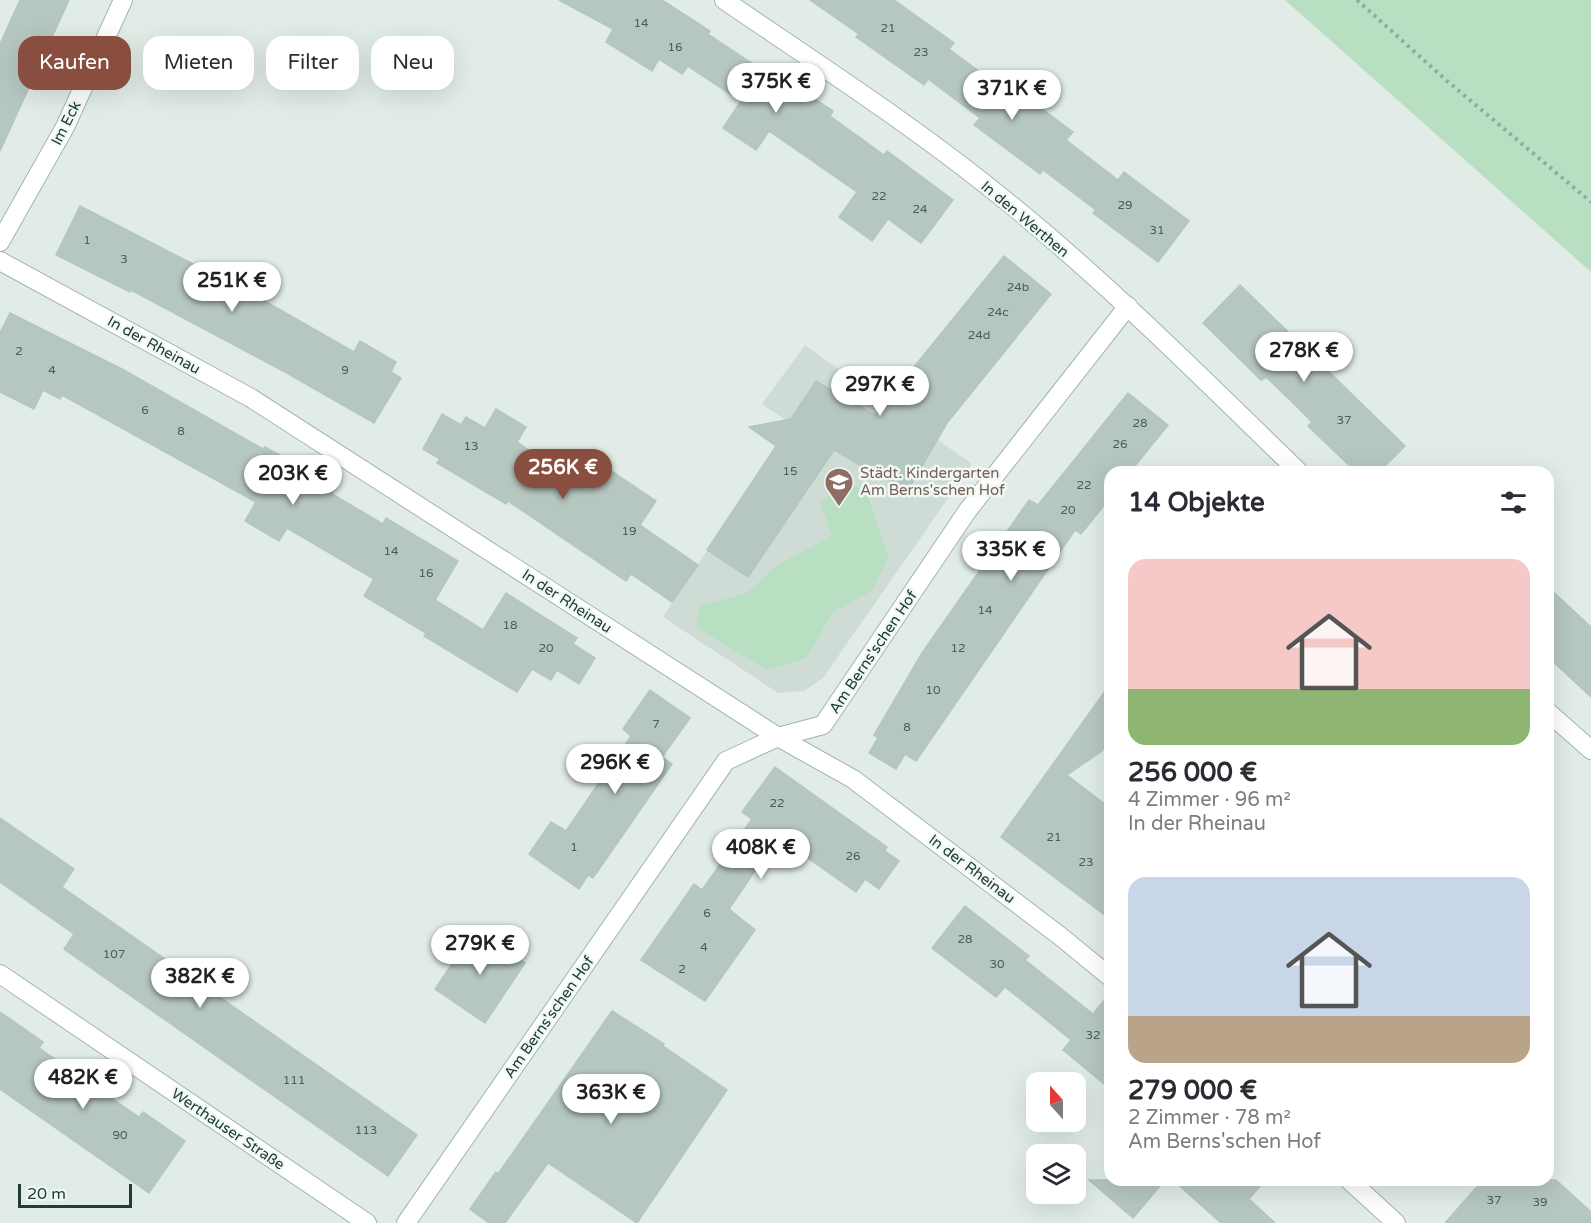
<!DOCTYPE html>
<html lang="de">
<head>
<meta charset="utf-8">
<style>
  body { margin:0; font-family:"Varela Round",sans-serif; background:#f2f2f3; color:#2b2b33; height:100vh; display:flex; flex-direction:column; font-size:22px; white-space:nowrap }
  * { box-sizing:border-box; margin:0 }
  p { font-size:20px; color:#7c7c81 }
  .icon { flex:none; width:33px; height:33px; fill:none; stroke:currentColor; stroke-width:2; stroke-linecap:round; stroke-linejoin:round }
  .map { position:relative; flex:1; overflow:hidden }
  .sheet { position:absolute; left:1104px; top:466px; width:450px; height:720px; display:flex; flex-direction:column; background:#fff; border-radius:18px; box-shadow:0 6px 24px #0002 }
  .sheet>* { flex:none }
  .top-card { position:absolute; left:18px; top:36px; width:570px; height:54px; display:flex; gap:12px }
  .needle { width:39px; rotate:339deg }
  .tools { position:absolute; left:1026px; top:1072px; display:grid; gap:12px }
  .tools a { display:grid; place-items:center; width:60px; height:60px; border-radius:12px; background:#fff; box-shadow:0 6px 24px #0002; font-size:30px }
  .scale { position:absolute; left:18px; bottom:15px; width:114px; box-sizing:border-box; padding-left:6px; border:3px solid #203e36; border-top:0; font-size:16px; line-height:21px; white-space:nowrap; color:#203e36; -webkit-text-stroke:4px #f1f9f5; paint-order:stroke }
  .price { position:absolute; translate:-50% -51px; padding:0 14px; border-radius:21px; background:#fff; color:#222; font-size:20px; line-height:39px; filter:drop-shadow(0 2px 3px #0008) }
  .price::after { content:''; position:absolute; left:50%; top:36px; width:18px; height:14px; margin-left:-9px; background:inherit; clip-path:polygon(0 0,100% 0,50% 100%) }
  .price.active { background:#894e40; color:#fff }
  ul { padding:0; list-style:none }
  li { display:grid; align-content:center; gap:12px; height:318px; padding:0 24px }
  li span { display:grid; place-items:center; height:186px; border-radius:18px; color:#555 }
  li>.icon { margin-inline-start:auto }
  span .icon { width:108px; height:108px; fill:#fffc; stroke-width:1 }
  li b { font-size:26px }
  h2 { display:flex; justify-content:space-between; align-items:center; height:72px; padding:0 24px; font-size:26px }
  .tag { padding:0 21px; border-radius:18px; background:#fff; box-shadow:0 6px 24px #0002; font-size:21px; line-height:54px }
  .tag.active { background:#894e40; color:#fff }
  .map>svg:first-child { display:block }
  .built { fill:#cfdcd6 }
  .green { fill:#b8dfc2 }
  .building { fill:#b6c7c0; stroke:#b3c7be; stroke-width:1.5 }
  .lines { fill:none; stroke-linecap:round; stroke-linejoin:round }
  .minor-casing { stroke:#a3b4ae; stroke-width:20 }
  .path { stroke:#7fb2a2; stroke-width:4; stroke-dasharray:3 4.5; stroke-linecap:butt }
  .minor { stroke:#fff; stroke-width:18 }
  .labels { text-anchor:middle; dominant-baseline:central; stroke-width:5; stroke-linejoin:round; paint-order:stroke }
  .number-label { font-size:12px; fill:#466058 }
  .street-label { font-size:15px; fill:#203e36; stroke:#f1f9f5 }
  .education-label { font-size:15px; fill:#785e54; stroke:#f1f9f5; text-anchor:start }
</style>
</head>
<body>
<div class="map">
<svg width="1591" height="1223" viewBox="0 0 1591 1223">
  <rect width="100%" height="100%" fill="#e1ece7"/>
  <!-- built -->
  <path class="built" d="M805,345L972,464L823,678L804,691L778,693L663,617L776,447L763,437L761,425L789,422L762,404Z"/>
  <!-- green -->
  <g class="green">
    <path d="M1285,0H1591V272Z"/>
    <path d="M847,482L866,491L889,557L872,591L833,612L806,658L767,670L697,628L699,606L747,593L777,565L832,536L820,503Z"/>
  </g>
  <!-- building -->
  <g class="building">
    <path d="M20,0H69L0,151V44Z"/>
    <path d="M559,0H662L710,31L708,34L762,70L765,66L833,111L830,116L884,155L887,151L953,200L921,243L888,219L872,241L839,217L857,192L769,131L756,150L723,128L741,101L688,66L682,74L659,59L652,71L606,42L613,29Z"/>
    <path d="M810,0H894L954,43L949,49L1002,88L1006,82L1073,132L1066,140L1118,180L1124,172L1189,221L1158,262L1093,213L1096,210L1043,170L1040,174L974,125L980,118L928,79L924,85L856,37L859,34Z"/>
    <path d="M80,206L230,283L237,268L270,286L263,300L354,352L360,341L396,362L391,372L401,378L374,423L285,372L131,290L130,292L56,255Z"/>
    <path d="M1004,256L1051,294L947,423L907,492L834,450L748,577L707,550L776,446L749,427L791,419L816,381L875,415Z"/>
    <path d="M1240,285L1405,446L1379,472H1356L1308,426L1312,422L1289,399L1266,377L1261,380L1203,323Z"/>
    <path d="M10,313L122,369L263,449L265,447L336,487L332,494L383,524L386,518L458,561L435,600L483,630L506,593L577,638L573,644L595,658L579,684L557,670L551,680L532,669L517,692L424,636L426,633L364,596L374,579L287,528L279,541L245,521L256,502L62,395L60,399L43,390L34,409L0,392V333Z"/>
    <path d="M1128,393L1168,425L1130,472H1110V498L1081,534L1075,530L916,761L905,754L896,769L869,753L878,738L874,735L922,653L1029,500L1038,505Z"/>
    <path d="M496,409L526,427L517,442L588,490L604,466L656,501L640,525L698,565L672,602L631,574L626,581L508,501L506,504L437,463L440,459L423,449L442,414L461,425L466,417L485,428Z"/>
    <path d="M1548,587L1591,627V697L1548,657Z"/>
    <path d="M1110,684V739L1102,751L1067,775L1110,808V919L1001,837Z"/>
    <path d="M650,690L690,718L662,757L672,764L593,878L588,875L579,889L529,854L551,822L566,831L631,736L623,729Z"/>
    <path d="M775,767L887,847L885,851L899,861L879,889L865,879L856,892L778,837L729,909L755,930L705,1001L641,960L694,884L702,890L752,819L742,812Z"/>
    <path d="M0,818L74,869L62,887L417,1135L388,1176L64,949L74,934L0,882Z"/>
    <path d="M965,906L1029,956L1025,960L1093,1014L1110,993V1089L1063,1050L1071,1040L1038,1013L1005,987L996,997L932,948Z"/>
    <path d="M475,930L525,963L485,1023L435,989Z"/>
    <path d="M612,1011L664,1044L663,1046L727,1090L637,1223L548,1163L505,1223H489L470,1209L496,1172L498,1174Z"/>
    <path d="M0,1012L43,1042L39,1048L139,1117L143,1112L185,1141L149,1193L0,1089Z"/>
    <path d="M1089,1180H1165L1133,1218Z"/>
    <path d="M1173,1180H1265L1249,1199L1275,1223H1221Z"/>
    <path d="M1483,1180H1556L1591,1212V1223H1445Z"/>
  </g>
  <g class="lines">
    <!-- minor casing -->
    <g class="minor-casing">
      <g id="minor">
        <path d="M724,0C815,62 909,123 995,192C1103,278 1200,376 1299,472"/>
        <path d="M0,242L65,127L123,0"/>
        <path d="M0,261L251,398L778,737L853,779L1060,936L1110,977"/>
        <path d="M1548,712L1591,750"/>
        <path d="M0,974L367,1223"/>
        <path d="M1349,1180L1396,1223"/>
        <path d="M406,1223L726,761L778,737L823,725L968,510L1128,306"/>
      </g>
    </g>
    <!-- path -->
    <path class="path" d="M1357,0L1446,80L1591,202"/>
    <!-- minor -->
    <use href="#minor" class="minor"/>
  </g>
  <!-- icons -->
  <defs>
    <g id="school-pin" transform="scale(1.5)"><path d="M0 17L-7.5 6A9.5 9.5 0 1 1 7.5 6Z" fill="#8d6e63" stroke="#f1f9f5"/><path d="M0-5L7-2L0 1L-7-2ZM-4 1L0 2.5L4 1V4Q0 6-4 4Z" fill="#fff"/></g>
  </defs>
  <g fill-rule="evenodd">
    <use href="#school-pin" x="839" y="482"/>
  </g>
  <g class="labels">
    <!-- number labels -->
    <g class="number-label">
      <text x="641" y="23">14</text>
      <text x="888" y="28">21</text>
      <text x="675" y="47">16</text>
      <text x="921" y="52">23</text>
      <text x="879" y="196">22</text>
      <text x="1125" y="205">29</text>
      <text x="920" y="209">24</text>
      <text x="1157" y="230">31</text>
      <text x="87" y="240">1</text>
      <text x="124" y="259">3</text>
      <text x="1018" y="287">24b</text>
      <text x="998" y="312">24c</text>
      <text x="979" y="335">24d</text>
      <text x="19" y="351">2</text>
      <text x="52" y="370">4</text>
      <text x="345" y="370">9</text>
      <text x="145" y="410">6</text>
      <text x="1344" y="420">37</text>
      <text x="1140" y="423">28</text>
      <text x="181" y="431">8</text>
      <text x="1120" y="444">26</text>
      <text x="471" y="446">13</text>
      <text x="790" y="471">15</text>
      <text x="1084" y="485">22</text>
      <text x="1068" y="510">20</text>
      <text x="629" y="531">19</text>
      <text x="391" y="551">14</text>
      <text x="426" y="573">16</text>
      <text x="985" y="610">14</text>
      <text x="510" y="625">18</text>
      <text x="546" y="648">20</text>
      <text x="958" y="648">12</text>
      <text x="933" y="690">10</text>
      <text x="656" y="724">7</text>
      <text x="907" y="727">8</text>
      <text x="777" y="803">22</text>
      <text x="1054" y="837">21</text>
      <text x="574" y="847">1</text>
      <text x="853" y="856">26</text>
      <text x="1086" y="862">23</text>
      <text x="707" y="913">6</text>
      <text x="965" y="939">28</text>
      <text x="704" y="947">4</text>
      <text x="114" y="954">107</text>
      <text x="997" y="964">30</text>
      <text x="682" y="969">2</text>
      <text x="1093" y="1035">32</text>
      <text x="294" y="1080">111</text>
      <text x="366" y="1130">113</text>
      <text x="120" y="1135">90</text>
      <text x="1494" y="1200">37</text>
      <text x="1540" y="1202">39</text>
    </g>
    <!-- street labels -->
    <g class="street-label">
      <text transform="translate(66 123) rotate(-63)">Im Eck</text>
      <text transform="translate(1025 219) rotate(40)">In den Werthen</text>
      <text transform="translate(154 345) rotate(29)">In der Rheinau</text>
      <text transform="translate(567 601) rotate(33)">In der Rheinau</text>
      <text transform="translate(873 652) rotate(-56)">Am Berns'schen Hof</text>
      <text transform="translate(972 869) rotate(37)">In der Rheinau</text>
      <text transform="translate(549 1017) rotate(-55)">Am Berns'schen Hof</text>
      <text transform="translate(228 1129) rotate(34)">Werthauser Straße</text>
    </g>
    <!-- education labels -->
    <g class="education-label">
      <text x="860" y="473">Städt. Kindergarten<tspan x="860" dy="17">Am Berns'schen Hof</tspan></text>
    </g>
  </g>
</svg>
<div class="tools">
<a><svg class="needle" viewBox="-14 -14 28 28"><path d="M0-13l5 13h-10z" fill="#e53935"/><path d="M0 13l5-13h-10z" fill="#7c7c81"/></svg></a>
<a><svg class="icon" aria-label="layers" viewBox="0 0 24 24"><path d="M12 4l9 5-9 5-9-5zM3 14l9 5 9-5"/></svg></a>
</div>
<div class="scale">20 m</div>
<b class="price" style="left:776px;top:114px">375K €</b>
<b class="price" style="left:1012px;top:121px">371K €</b>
<b class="price" style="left:232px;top:313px">251K €</b>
<b class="price" style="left:1304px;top:383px">278K €</b>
<b class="price" style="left:880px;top:417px">297K €</b>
<b class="price active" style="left:563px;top:500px">256K €</b>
<b class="price" style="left:293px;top:506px">203K €</b>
<b class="price" style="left:1011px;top:582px">335K €</b>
<b class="price" style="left:615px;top:795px">296K €</b>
<b class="price" style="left:761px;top:880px">408K €</b>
<b class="price" style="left:480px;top:976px">279K €</b>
<b class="price" style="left:200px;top:1009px">382K €</b>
<b class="price" style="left:83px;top:1110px">482K €</b>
<b class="price" style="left:611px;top:1125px">363K €</b>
<div class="top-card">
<a class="tag active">Kaufen</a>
<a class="tag">Mieten</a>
<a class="tag">Filter</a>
<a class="tag">Neu</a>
</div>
<section class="sheet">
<h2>14 Objekte<svg class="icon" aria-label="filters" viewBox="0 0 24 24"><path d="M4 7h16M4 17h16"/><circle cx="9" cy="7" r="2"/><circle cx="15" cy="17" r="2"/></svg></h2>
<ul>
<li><span style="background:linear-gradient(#f6c9c9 70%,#8fb573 0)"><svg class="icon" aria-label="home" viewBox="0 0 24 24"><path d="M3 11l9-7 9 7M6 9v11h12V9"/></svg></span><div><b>256 000 €</b><p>4 Zimmer · 96 m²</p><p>In der Rheinau</p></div></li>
<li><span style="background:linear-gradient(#c9d6e8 75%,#b9a48a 0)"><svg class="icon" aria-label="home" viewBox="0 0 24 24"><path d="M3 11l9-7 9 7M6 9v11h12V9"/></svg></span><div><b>279 000 €</b><p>2 Zimmer · 78 m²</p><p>Am Berns'schen Hof</p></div></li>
</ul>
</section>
</div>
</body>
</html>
